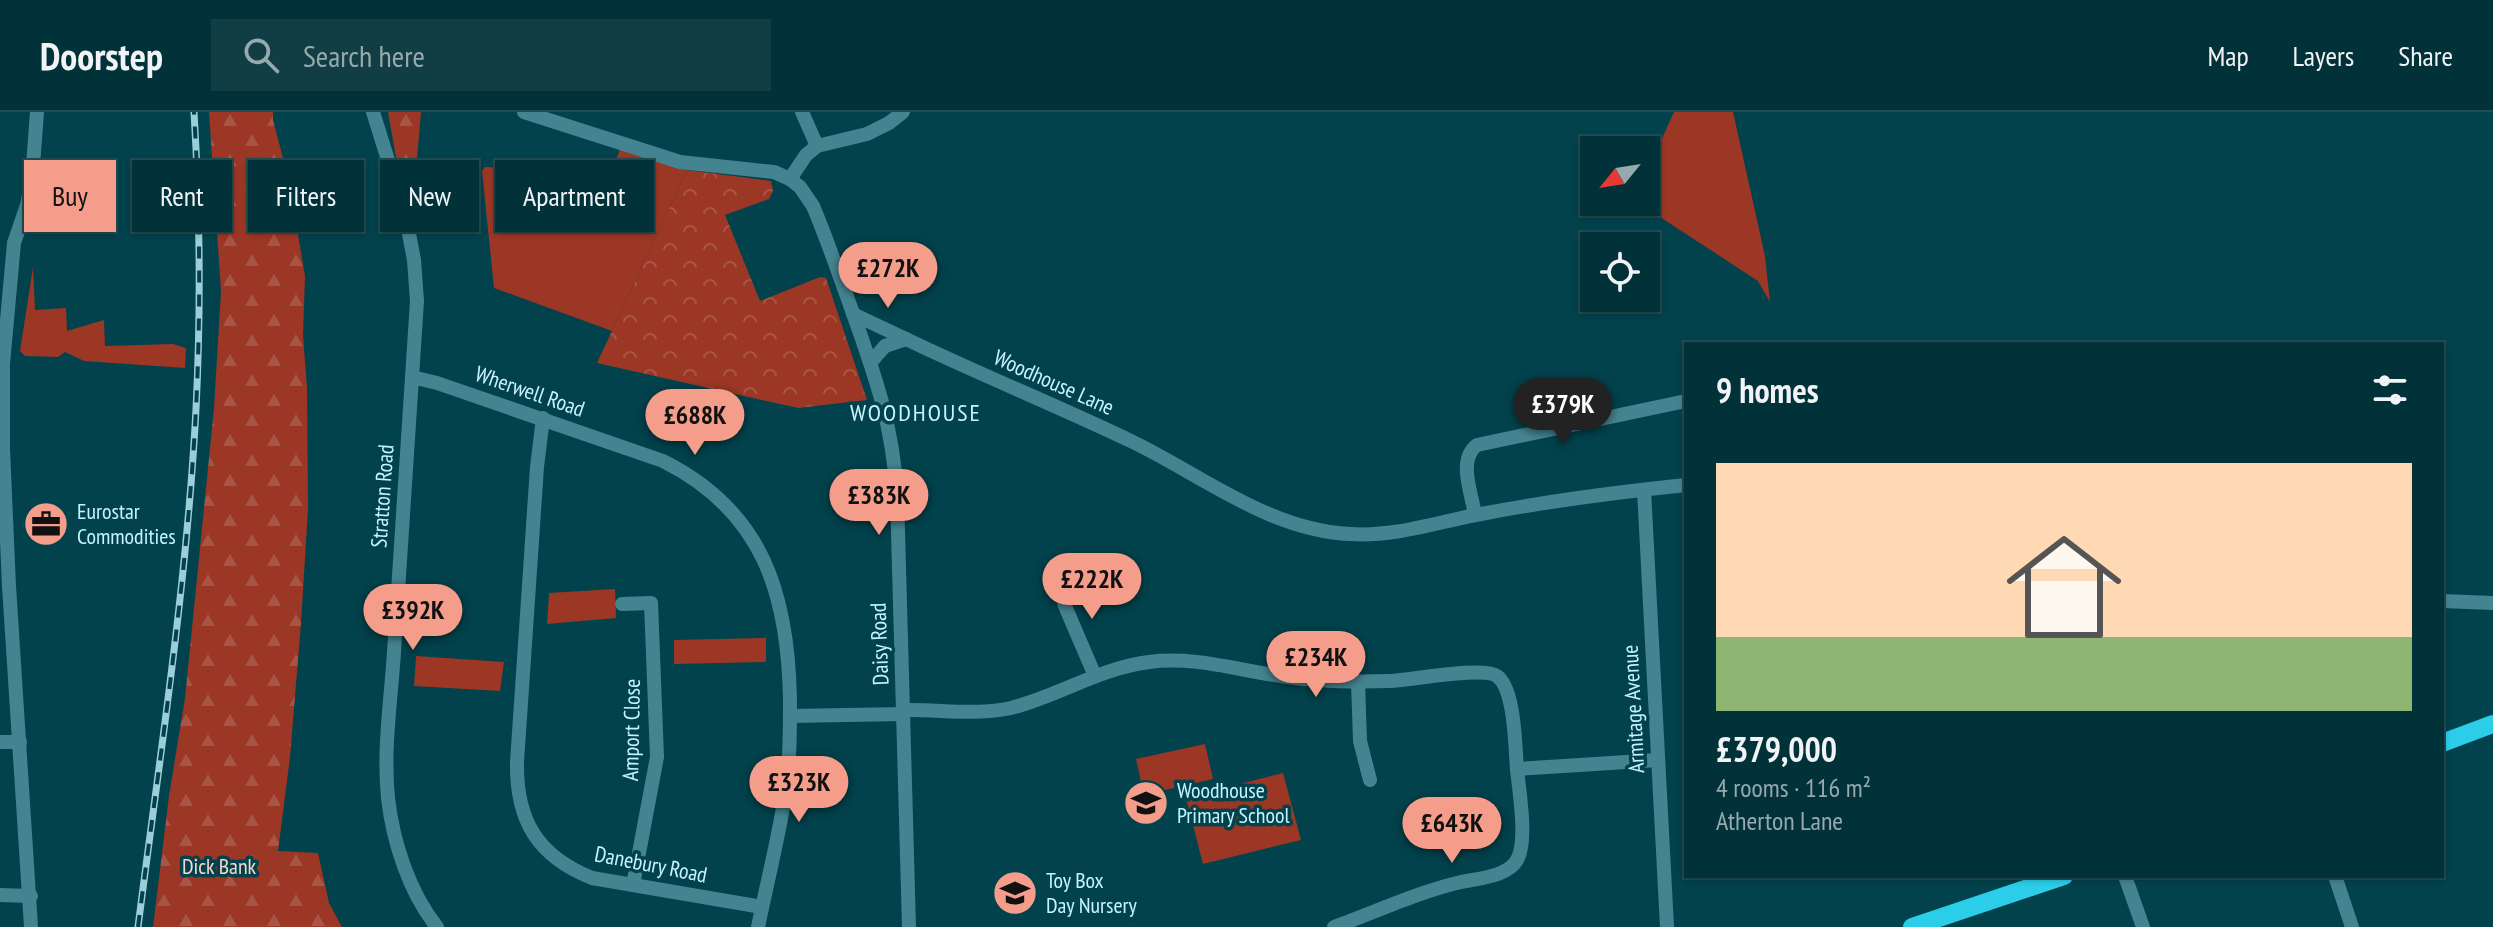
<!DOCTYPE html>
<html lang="en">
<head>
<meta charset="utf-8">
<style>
  body { margin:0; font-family:"PT Sans Narrow",sans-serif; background:#103e44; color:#f1f3f6; height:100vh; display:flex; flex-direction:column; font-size:30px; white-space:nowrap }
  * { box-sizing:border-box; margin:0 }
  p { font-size:26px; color:#96aaae }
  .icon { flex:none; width:44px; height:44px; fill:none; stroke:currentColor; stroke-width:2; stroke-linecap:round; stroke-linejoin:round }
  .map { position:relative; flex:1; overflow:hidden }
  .sheet { position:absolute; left:1684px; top:230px; width:760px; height:536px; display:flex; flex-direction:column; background:#023239; border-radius:0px; box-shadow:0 2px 6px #0004,0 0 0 2px #234d53 }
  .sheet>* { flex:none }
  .hud { position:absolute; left:24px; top:48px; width:760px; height:72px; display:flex; gap:16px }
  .needle { width:52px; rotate:240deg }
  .tools { position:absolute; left:1580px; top:24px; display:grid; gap:16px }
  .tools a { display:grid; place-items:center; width:80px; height:80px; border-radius:0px; background:#023239; box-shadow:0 2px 6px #0004,0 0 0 2px #234d53; font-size:40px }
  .price { position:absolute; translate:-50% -68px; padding:0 18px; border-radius:28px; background:#f49d8b; color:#111; font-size:26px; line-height:52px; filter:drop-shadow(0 2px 4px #0008) }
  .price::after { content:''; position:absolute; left:50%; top:48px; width:24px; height:18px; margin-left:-12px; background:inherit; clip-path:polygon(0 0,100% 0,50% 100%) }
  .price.current { background:#222; color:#fff }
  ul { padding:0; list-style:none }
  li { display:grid; align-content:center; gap:16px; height:424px; padding:0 32px }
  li+li { border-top:2px solid #234d53 }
  li span { display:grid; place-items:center; height:248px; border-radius:0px; color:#555 }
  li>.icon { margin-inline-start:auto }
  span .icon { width:144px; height:144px; fill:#fffc; stroke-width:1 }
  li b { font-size:34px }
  h2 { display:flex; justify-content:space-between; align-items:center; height:96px; padding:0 32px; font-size:34px }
  .tag { padding:0 28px; border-radius:0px; background:#023239; box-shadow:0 2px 6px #0004,0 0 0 2px #234d53; font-size:28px; line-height:72px }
  .tag.current { background:#f49d8b; color:#111 }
  header { display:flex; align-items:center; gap:48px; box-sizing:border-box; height:112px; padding:0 40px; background:#023239; border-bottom:2px solid #234d53 }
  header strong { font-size:38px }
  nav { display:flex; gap:44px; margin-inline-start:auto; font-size:28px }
  .search { width:560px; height:72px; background:#103e44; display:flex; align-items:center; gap:20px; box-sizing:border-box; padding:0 28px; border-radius:0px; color:#96aaae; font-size:30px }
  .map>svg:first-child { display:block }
  .grass { fill:#9b3724 }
  .forest { fill:url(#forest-firs) }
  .park { fill:url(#park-crowns) }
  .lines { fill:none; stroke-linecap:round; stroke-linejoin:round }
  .minor { stroke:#448491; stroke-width:14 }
  .major { stroke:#2bcde8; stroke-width:18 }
  .rail-casing { stroke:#9cced8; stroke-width:7 }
  .rail { stroke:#02424c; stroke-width:4; stroke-dasharray:12; stroke-linecap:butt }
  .labels { text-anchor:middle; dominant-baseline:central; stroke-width:7; stroke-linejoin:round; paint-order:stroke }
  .street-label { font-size:22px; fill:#c5f4fe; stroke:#02424c }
  .poi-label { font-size:22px; fill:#c5f4fe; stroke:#02424c; text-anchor:start }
  .park-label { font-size:22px; fill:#f6d7d0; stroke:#02424c }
  .neighbourhood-label { font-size:24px; letter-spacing:2px; fill:#c5f4fe; stroke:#02424c }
</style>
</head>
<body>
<header>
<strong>Doorstep</strong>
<div class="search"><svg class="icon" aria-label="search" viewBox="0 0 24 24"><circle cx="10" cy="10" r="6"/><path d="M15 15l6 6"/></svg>Search here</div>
<nav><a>Map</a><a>Layers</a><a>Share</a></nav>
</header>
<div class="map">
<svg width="2493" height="815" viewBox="0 0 2493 815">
  <defs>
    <pattern id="forest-firs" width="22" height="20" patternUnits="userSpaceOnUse" patternTransform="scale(2)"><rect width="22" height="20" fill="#9b3724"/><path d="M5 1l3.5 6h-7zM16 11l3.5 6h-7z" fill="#a75545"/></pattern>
    <pattern id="park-crowns" width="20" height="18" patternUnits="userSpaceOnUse" patternTransform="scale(2)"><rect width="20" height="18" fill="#9b3724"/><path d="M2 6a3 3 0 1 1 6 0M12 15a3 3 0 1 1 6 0" fill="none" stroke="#a75545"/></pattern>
  </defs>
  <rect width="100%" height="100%" fill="#02424c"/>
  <!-- grass -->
  <g class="grass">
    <path d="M1674,0H1733L1765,144L1770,190L1758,169L1637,90H1646V62Z"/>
    <path d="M622,33L687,58L612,219L494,176L482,59L485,55L507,56L543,72L556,48L606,71Z"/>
    <path d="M33,155L35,198L66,196L67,219L104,208L105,234L173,232L186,236L185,256L84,249L65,240L58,245L25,244L20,239Z"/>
    <path d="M615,477L616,506L547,512L549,481Z"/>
    <path d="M766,526V550L674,552V528Z"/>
    <path d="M416,544L504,550L500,579L414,574Z"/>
    <path d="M1205,632L1213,667L1144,683L1136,647Z"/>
    <path d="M1283,661L1301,728L1203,752L1186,686Z"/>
  </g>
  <!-- forest -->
  <g class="forest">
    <path d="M209,0H273V8L289,69L305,164L303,222L307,277L308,397L301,511L290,645L278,739L318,741L329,791L342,815H153L169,684L185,586L214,296L221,180Z"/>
    <path d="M388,0H421L416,57L405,59L397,51Z"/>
  </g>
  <!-- park -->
  <path class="park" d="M687,58L771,69L773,79L769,87L725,103L760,189L820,165L826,166L867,288L798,296L597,251Z"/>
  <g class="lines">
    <!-- minor -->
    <g class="minor">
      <path d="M373,0L406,106L414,148L417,189C410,306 401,423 394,540C391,588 383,638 388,686C393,730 409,780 437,815"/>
      <path d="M524,0L680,50L774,60L790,67L800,75L813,94C827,127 838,160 850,193C874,260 893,312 897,384L909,815"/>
      <path d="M802,0L817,34"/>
      <path d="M790,67L806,43L817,34L867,22L889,11L903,0"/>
      <path d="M853,202L906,227"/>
      <path d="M871,250L885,234L906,227C981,263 1058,294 1133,330C1203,364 1269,418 1350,422C1396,425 1437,410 1481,402C1549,389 1618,380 1686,373"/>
      <path d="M412,265L437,271L663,349C763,399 788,482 790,587C790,619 790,652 785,684C778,728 767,771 758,815"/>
      <path d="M543,306L537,355L517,650C516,708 537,744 592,766L762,795"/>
      <path d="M1644,378L1667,815"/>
      <path d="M1475,403C1472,382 1457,348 1477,333L1686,289"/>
      <path d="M1057,464L1065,494L1095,564"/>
      <path d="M2442,489L2493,491"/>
      <path d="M622,492L651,491L657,645L633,773"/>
      <path d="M1358,570L1360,629L1370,668"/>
      <path d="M903,598C939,597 976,604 1011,596C1058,584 1100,556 1149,550C1195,544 1236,558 1281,564C1317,570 1353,570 1390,569C1411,568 1484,554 1497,564C1515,577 1515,634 1517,657L1658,648"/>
      <path d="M790,604L903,602"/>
      <path d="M0,630H20"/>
      <path d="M2125,764L2143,815"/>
      <path d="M2335,764L2352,815"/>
      <path d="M0,783L31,784"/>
      <path d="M31,815L9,474L3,337V252L14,131L27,93L32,67L37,0"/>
      <path d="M1334,815C1376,800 1418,780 1461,770C1479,766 1507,765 1517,748C1528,729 1519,679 1517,657"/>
    </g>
    <!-- major -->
    <g class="major">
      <path d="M2442,631L2493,612"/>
      <path d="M1912,815L2064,764"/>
    </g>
    <!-- rail casing -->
    <g class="rail-casing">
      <path id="rail" d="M138,815C160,643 187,470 196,297C201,198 200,99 194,0"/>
    </g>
    <!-- rail -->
    <use href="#rail" class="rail"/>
  </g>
  <!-- icons -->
  <defs>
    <g id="office-disc" transform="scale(2.3)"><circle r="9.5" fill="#f49d8b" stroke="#02424c"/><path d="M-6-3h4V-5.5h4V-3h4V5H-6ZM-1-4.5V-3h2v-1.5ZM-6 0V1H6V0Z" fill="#111"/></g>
    <g id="school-disc" transform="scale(2.3)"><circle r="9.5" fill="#f49d8b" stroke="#02424c"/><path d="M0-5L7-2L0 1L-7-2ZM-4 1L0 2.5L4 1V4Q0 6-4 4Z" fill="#111"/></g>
  </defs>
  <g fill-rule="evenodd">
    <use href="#office-disc" x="46" y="412"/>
    <use href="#school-disc" x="1146" y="691"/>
    <use href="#school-disc" x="1015" y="781"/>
  </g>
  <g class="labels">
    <!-- street labels -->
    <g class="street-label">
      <text transform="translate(1054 270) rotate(24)">Woodhouse Lane</text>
      <text transform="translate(530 279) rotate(19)">Wherwell Road</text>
      <text transform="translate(382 384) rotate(-86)">Stratton Road</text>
      <text transform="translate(879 532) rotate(-92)">Daisy Road</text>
      <text transform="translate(1633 597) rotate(-93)">Armitage Avenue</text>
      <text transform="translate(631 618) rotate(-89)">Amport Close</text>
      <text transform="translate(651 752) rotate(11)">Danebury Road</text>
    </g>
    <!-- poi labels -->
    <g class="poi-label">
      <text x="77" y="399">Eurostar<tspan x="77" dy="25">Commodities</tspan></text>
      <text x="1177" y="678">Woodhouse<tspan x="1177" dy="25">Primary School</tspan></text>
      <text x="1046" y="768">Toy Box<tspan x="1046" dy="25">Day Nursery</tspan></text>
    </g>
    <!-- park labels -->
    <g class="park-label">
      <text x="219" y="754">Dick Bank</text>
    </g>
    <!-- neighbourhood labels -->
    <g class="neighbourhood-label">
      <text x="916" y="300">WOODHOUSE</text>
    </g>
  </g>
</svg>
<div class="tools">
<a><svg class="needle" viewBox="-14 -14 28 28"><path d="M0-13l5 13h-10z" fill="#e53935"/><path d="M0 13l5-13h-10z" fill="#96aaae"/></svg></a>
<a><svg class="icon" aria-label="locate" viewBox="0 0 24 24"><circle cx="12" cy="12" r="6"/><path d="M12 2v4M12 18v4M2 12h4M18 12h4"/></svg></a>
</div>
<b class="price" style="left:888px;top:198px">£272K</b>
<b class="price current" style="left:1563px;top:334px">£379K</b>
<b class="price" style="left:695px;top:345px">£688K</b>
<b class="price" style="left:879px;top:425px">£383K</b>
<b class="price" style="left:1092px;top:509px">£222K</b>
<b class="price" style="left:413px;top:540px">£392K</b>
<b class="price" style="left:1316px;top:587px">£234K</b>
<b class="price" style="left:799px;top:712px">£323K</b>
<b class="price" style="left:1452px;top:753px">£643K</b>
<div class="hud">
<a class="tag current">Buy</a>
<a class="tag">Rent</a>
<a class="tag">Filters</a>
<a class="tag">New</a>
<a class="tag">Apartment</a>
</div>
<section class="sheet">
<h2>9 homes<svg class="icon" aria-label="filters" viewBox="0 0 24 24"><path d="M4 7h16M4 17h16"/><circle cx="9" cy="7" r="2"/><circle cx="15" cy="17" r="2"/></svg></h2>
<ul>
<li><span style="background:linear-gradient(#ffd9b3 70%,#8fb573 0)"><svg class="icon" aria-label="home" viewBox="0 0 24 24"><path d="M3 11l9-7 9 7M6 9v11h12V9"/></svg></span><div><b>£379,000</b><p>4 rooms · 116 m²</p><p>Atherton Lane</p></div></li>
</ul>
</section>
</div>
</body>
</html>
